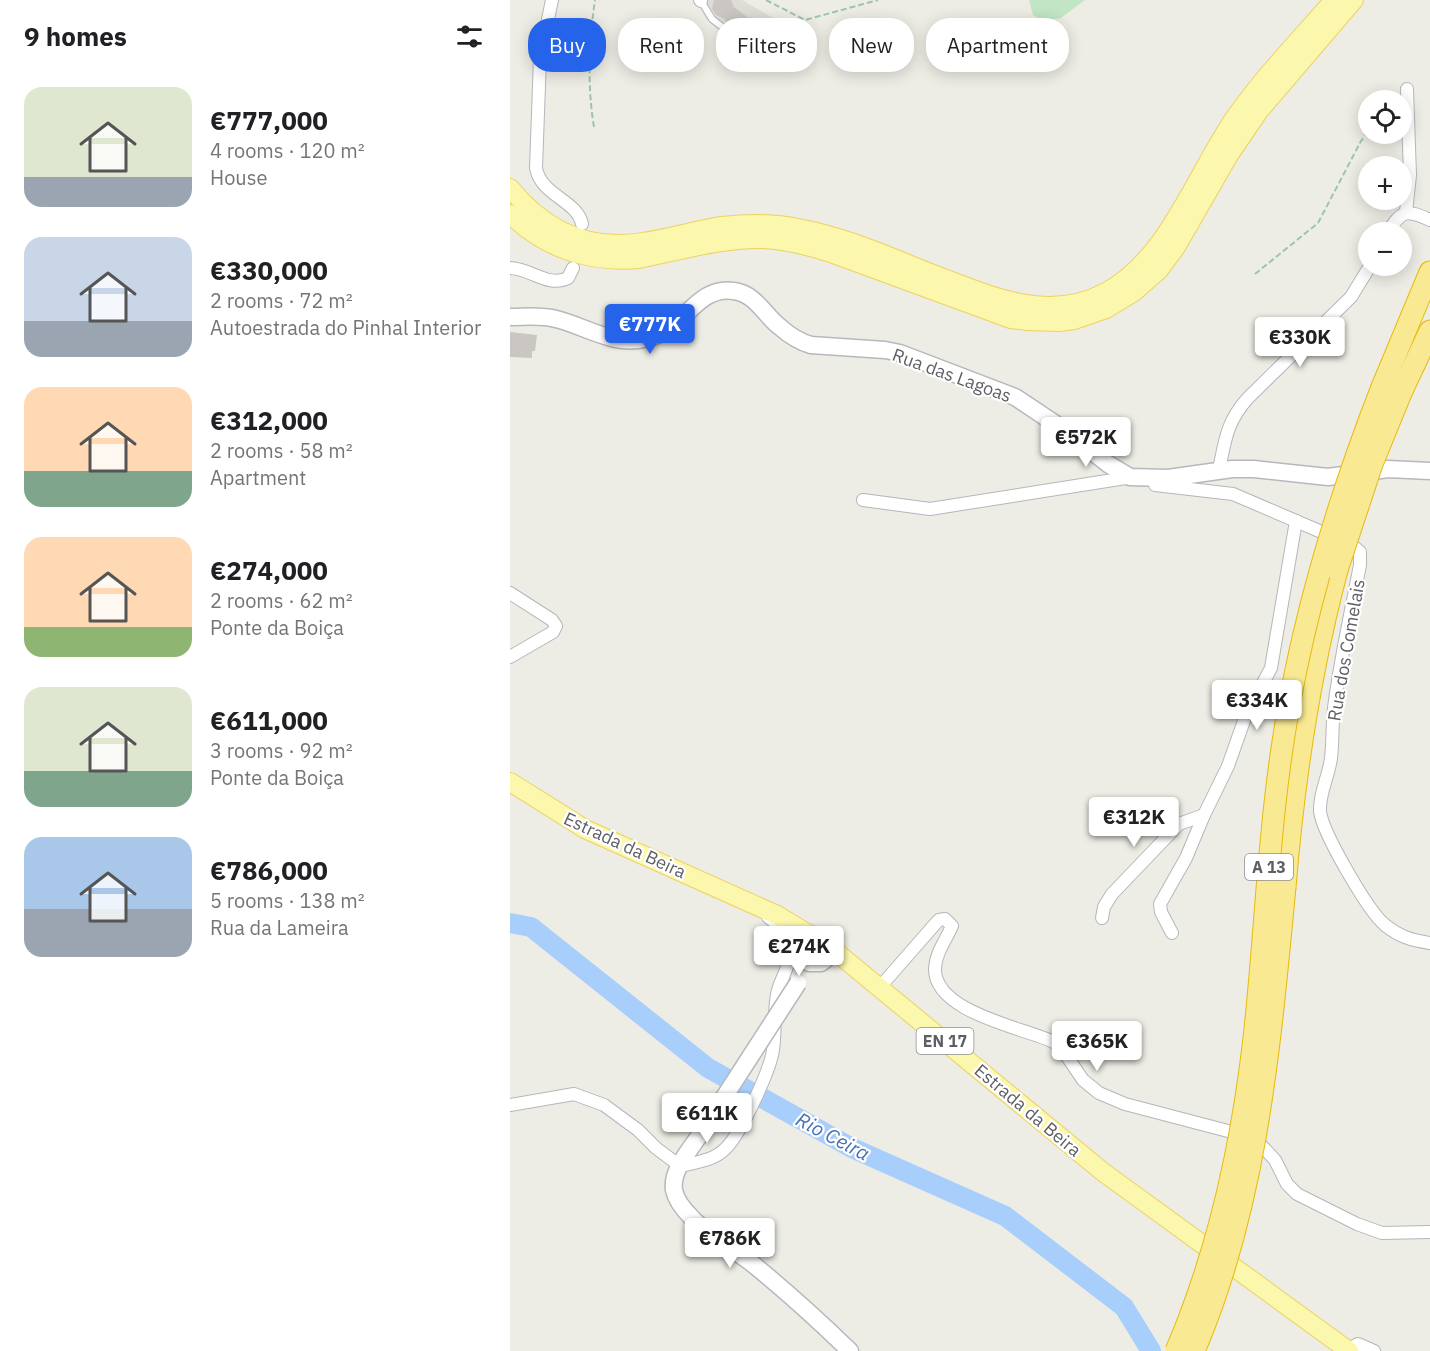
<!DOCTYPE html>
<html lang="en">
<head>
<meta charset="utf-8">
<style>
  body { margin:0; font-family:"IBM Plex Sans",sans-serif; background:#f2f2f2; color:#202124; height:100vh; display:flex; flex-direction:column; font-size:22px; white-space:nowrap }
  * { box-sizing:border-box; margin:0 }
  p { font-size:20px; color:#757577 }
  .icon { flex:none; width:33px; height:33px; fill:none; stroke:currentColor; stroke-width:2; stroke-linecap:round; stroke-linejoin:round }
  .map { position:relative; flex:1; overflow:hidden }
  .sheet { display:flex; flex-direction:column; background:#fff; width:510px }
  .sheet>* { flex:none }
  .top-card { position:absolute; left:18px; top:18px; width:570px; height:54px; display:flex; gap:12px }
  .buttons { position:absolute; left:848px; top:90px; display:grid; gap:12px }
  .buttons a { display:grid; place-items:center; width:54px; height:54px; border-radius:50%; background:#fff; box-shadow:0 3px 15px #0003; font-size:30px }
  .price { position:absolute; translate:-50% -51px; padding:0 14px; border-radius:6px; background:#fff; color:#222; font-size:20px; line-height:39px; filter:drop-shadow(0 2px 3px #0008) }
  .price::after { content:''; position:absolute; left:50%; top:36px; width:18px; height:14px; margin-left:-9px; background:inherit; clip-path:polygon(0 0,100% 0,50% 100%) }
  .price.on { background:#2563eb; color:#fff }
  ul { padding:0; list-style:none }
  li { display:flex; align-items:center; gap:18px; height:150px; padding:0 24px }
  li span { display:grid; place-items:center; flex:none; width:168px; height:120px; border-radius:18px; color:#555 }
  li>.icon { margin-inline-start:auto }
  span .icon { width:72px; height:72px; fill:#fffc; stroke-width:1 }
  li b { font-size:26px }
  h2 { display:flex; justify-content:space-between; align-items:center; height:72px; padding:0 24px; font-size:26px }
  .tag { padding:0 21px; border-radius:24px; background:#fff; box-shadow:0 3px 15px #0003; font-size:21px; line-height:54px }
  .tag.on { background:#2563eb; color:#fff }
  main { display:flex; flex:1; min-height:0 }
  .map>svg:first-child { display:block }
  .industrial { fill:#dddcd7 }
  .green { fill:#c2e5c6 }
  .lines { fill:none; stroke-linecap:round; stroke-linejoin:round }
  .river { stroke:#a8cefb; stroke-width:20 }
  .building { fill:#cac7c2 }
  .lane-casing { stroke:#b5b6bb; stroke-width:8 }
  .street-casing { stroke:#b5b6bb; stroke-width:14 }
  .secondary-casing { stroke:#b6b8be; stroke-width:19 }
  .primary-casing { stroke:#ebd261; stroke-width:20 }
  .highway-casing { stroke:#e8ba0b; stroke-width:23 }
  .path { stroke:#9cc5ac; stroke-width:2; stroke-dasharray:6 3; stroke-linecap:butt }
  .lane { stroke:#fff; stroke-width:6 }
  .street { stroke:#fff; stroke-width:12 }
  .secondary { stroke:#fff; stroke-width:16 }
  .primary { stroke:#fbf7ad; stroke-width:18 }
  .highway { stroke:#f8e992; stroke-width:21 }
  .secondary-bridge-casing { stroke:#b6b8be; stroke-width:19; stroke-linecap:butt }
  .highway-bridge-casing { stroke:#e8ba0b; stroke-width:23; stroke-linecap:butt }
  .secondary-bridge { stroke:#fff; stroke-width:16 }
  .highway-bridge { stroke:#f8e992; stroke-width:21 }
  .labels { text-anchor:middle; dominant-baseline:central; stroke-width:4.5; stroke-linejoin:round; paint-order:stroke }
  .shield { fill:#fff; stroke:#8e8f92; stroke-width:1.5 }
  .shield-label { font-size:16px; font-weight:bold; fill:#5d5f64 }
  .street-label { font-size:18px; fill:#5d5f64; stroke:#fff }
  .water-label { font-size:20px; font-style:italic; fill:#4872b5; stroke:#fff }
</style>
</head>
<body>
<main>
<section class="sheet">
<h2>9 homes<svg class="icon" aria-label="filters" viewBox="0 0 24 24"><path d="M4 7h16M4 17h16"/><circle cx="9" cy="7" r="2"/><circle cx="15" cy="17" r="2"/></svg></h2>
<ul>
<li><span style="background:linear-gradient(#dfe7d0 75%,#9aa5b1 0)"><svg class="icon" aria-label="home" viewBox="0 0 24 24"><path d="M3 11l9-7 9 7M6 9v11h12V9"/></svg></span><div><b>€777,000</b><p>4 rooms · 120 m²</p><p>House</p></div></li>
<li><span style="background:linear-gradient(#c9d6e8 70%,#9aa5b1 0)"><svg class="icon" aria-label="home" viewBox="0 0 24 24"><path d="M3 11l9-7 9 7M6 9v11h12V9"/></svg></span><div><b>€330,000</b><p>2 rooms · 72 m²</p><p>Autoestrada do Pinhal Interior</p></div></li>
<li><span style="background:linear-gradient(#ffd9b3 70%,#7fa58c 0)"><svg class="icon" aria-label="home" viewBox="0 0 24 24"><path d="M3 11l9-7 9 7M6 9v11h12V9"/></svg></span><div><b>€312,000</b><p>2 rooms · 58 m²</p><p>Apartment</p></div></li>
<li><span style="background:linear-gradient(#ffd9b3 75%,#8fb573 0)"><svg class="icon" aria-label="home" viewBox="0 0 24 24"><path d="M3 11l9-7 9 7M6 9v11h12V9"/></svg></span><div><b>€274,000</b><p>2 rooms · 62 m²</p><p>Ponte da Boiça</p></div></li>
<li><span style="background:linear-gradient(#dfe7d0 70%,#7fa58c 0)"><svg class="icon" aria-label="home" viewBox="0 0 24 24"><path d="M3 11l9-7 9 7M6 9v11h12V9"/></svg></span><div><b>€611,000</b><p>3 rooms · 92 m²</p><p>Ponte da Boiça</p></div></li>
<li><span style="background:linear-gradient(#a9c7e8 60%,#9aa5b1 0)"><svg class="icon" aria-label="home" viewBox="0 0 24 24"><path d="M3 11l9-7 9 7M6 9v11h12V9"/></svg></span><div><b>€786,000</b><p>5 rooms · 138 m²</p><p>Rua da Lameira</p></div></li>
</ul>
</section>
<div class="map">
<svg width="920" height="1351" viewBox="0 0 920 1351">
  <rect width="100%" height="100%" fill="#eeede5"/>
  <!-- industrial -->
  <path class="industrial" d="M192,0H232L265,19L261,33L239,53L196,19L188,4Z"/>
  <!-- green -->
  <path class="green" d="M519,0H575L551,18L533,21L523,15Z"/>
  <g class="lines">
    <!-- river -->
    <path class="river" d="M0,923L21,927L198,1068L342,1148L495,1216L614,1307L641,1351"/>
  </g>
  <!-- building -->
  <g class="building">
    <path d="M204,0H221L224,7L237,17L244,18L249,28L246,35L240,38L234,37L225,28L216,23L215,19L206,15L202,9Z"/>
    <path d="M0,332L27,335L25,351H22V358L0,357Z"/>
  </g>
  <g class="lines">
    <!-- lane casing -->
    <g class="lane-casing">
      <path id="lane" d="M191,1L202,19L225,37"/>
    </g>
    <!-- street casing -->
    <g class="street-casing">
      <g id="street">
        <path d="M42,0L30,58L26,168C31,196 67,200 72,224"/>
        <path d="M190,0L191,1"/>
        <path d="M896,212L900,175L897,89"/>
        <path d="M878,232C892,210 896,209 920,220"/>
        <path d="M0,268C20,268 38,288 58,278L63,268"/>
        <path d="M709,470C715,440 717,421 738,398L841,297L860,266"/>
        <path d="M645,485L723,494L842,545L850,552V565C841,612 830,660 824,708C822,724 823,741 821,758C819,776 809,793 810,811C812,832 858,911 875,925C890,937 901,940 920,943"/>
        <path d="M353,500L420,509L622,477"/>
        <path d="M0,593L42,620L46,626L43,632L0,657"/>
        <path d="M592,918L594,907L602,894L669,824L694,815"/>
        <path d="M662,933L651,912L650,904L676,858L694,815L718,766L736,715L761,668L786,521"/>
        <path d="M370,987L426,923L429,920L435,919L442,926C436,940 426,952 425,968C423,1012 514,1028 544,1042L552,1049L573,1080L589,1093L615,1104L737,1136L751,1145L765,1160L777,1184L787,1194L847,1224L872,1233L920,1232"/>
        <path d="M0,1105L64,1094L94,1105L128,1130L146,1148L170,1166C186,1162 204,1161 216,1148C231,1133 260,1071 263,1050C266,1031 263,1009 268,990C272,976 280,967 279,951C278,937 269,925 258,917"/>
        <path d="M837,1350L848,1344L864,1351"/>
      </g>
    </g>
    <!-- secondary casing -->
    <g class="secondary-casing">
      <g id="secondary">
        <path d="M0,317C15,317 31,315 46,319C75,326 103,346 134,339C143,337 152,334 159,329C180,313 195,286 224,291C246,294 254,315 270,327C279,335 290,342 301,345L375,350L390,353L505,397L550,427L598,464L620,477L658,478L722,469H744L818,477L878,469L920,471"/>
        <path d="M303,935L292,948L294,957L299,963H311L316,959L320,947"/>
        <path d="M189,1136C179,1151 161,1171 164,1190C166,1200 174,1210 181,1217C198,1236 224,1249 244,1265C277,1292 309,1321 340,1351"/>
      </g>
    </g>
    <!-- primary casing -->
    <g class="primary-casing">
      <g id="primary">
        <path d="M0,188C34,230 79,251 133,242C160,238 186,230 212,226C238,223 263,223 288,228C339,237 388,261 436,279C488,299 542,321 596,292C659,258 686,173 726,116C755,75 791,38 824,0"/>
        <path d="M0,214C35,249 80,263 129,259C169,251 212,238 253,239C276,240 299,246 321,253L501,319L518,321L549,322L564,320L596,309L624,292L649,270L666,247L719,155L749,111L844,0"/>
        <path d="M0,782L75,829L267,915L320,947L593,1172L839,1351"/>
      </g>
    </g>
    <!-- highway casing -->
    <g class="highway-casing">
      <g id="highway">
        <path d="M872,387L920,272"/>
        <path d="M891,393L920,331"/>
        <path d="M775,887C784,778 799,676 827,570"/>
      </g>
    </g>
    <!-- path -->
    <g class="path">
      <path d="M256,0L295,20L368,0"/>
      <path d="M84,127C77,86 79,41 85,0"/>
      <path d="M745,274L808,223L851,141L858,132"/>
    </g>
    <!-- lane -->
    <use href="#lane" class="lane"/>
    <!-- street -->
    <use href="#street" class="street"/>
    <!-- secondary -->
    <use href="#secondary" class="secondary"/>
    <!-- primary -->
    <use href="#primary" class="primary"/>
    <!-- highway -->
    <use href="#highway" class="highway"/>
    <!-- secondary-bridge casing -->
    <g class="secondary-bridge-casing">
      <path id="secondary-bridge" d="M189,1136L288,983"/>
    </g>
    <!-- highway-bridge casing -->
    <g class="highway-bridge-casing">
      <g id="highway-bridge">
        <path d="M827,570L862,464L891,393"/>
        <path d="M666,1351C708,1253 732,1144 744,1038C754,949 757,859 769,770C786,638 824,510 872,387"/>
        <path d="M684,1351C747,1205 760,1044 775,887"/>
      </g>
    </g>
    <!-- secondary-bridge -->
    <use href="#secondary-bridge" class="secondary-bridge"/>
    <!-- highway-bridge -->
    <use href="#highway-bridge" class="highway-bridge"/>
  </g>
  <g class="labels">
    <!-- shield labels -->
    <g class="shield">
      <rect x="735" y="854" width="48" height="26" rx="4.5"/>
      <rect x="406.5" y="1028" width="57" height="26" rx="4.5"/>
    </g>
    <g class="shield-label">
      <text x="759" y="867">A 13</text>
      <text x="435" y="1041">EN 17</text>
    </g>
    <!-- street labels -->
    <g class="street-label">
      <text transform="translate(442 375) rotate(20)">Rua das Lagoas</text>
      <text transform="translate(836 650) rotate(-80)">Rua dos Comelais</text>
      <text transform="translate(115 845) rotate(25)">Estrada da Beira</text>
      <text transform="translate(518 1110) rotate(40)">Estrada da Beira</text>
    </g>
    <!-- water labels -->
    <g class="water-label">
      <text transform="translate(323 1136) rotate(28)">Rio Ceira</text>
    </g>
  </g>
</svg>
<div class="buttons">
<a><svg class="icon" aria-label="locate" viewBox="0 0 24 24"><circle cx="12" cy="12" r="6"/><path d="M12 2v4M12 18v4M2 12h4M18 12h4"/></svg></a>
<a>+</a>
<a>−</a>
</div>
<b class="price on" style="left:140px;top:355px">€777K</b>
<b class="price" style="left:790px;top:368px">€330K</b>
<b class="price" style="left:576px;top:468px">€572K</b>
<b class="price" style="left:747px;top:731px">€334K</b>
<b class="price" style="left:624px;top:848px">€312K</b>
<b class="price" style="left:289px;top:977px">€274K</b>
<b class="price" style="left:587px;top:1072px">€365K</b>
<b class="price" style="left:197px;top:1144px">€611K</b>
<b class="price" style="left:220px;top:1269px">€786K</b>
<div class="top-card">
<a class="tag on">Buy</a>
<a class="tag">Rent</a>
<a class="tag">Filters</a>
<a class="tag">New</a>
<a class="tag">Apartment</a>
</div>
</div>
</main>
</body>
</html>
